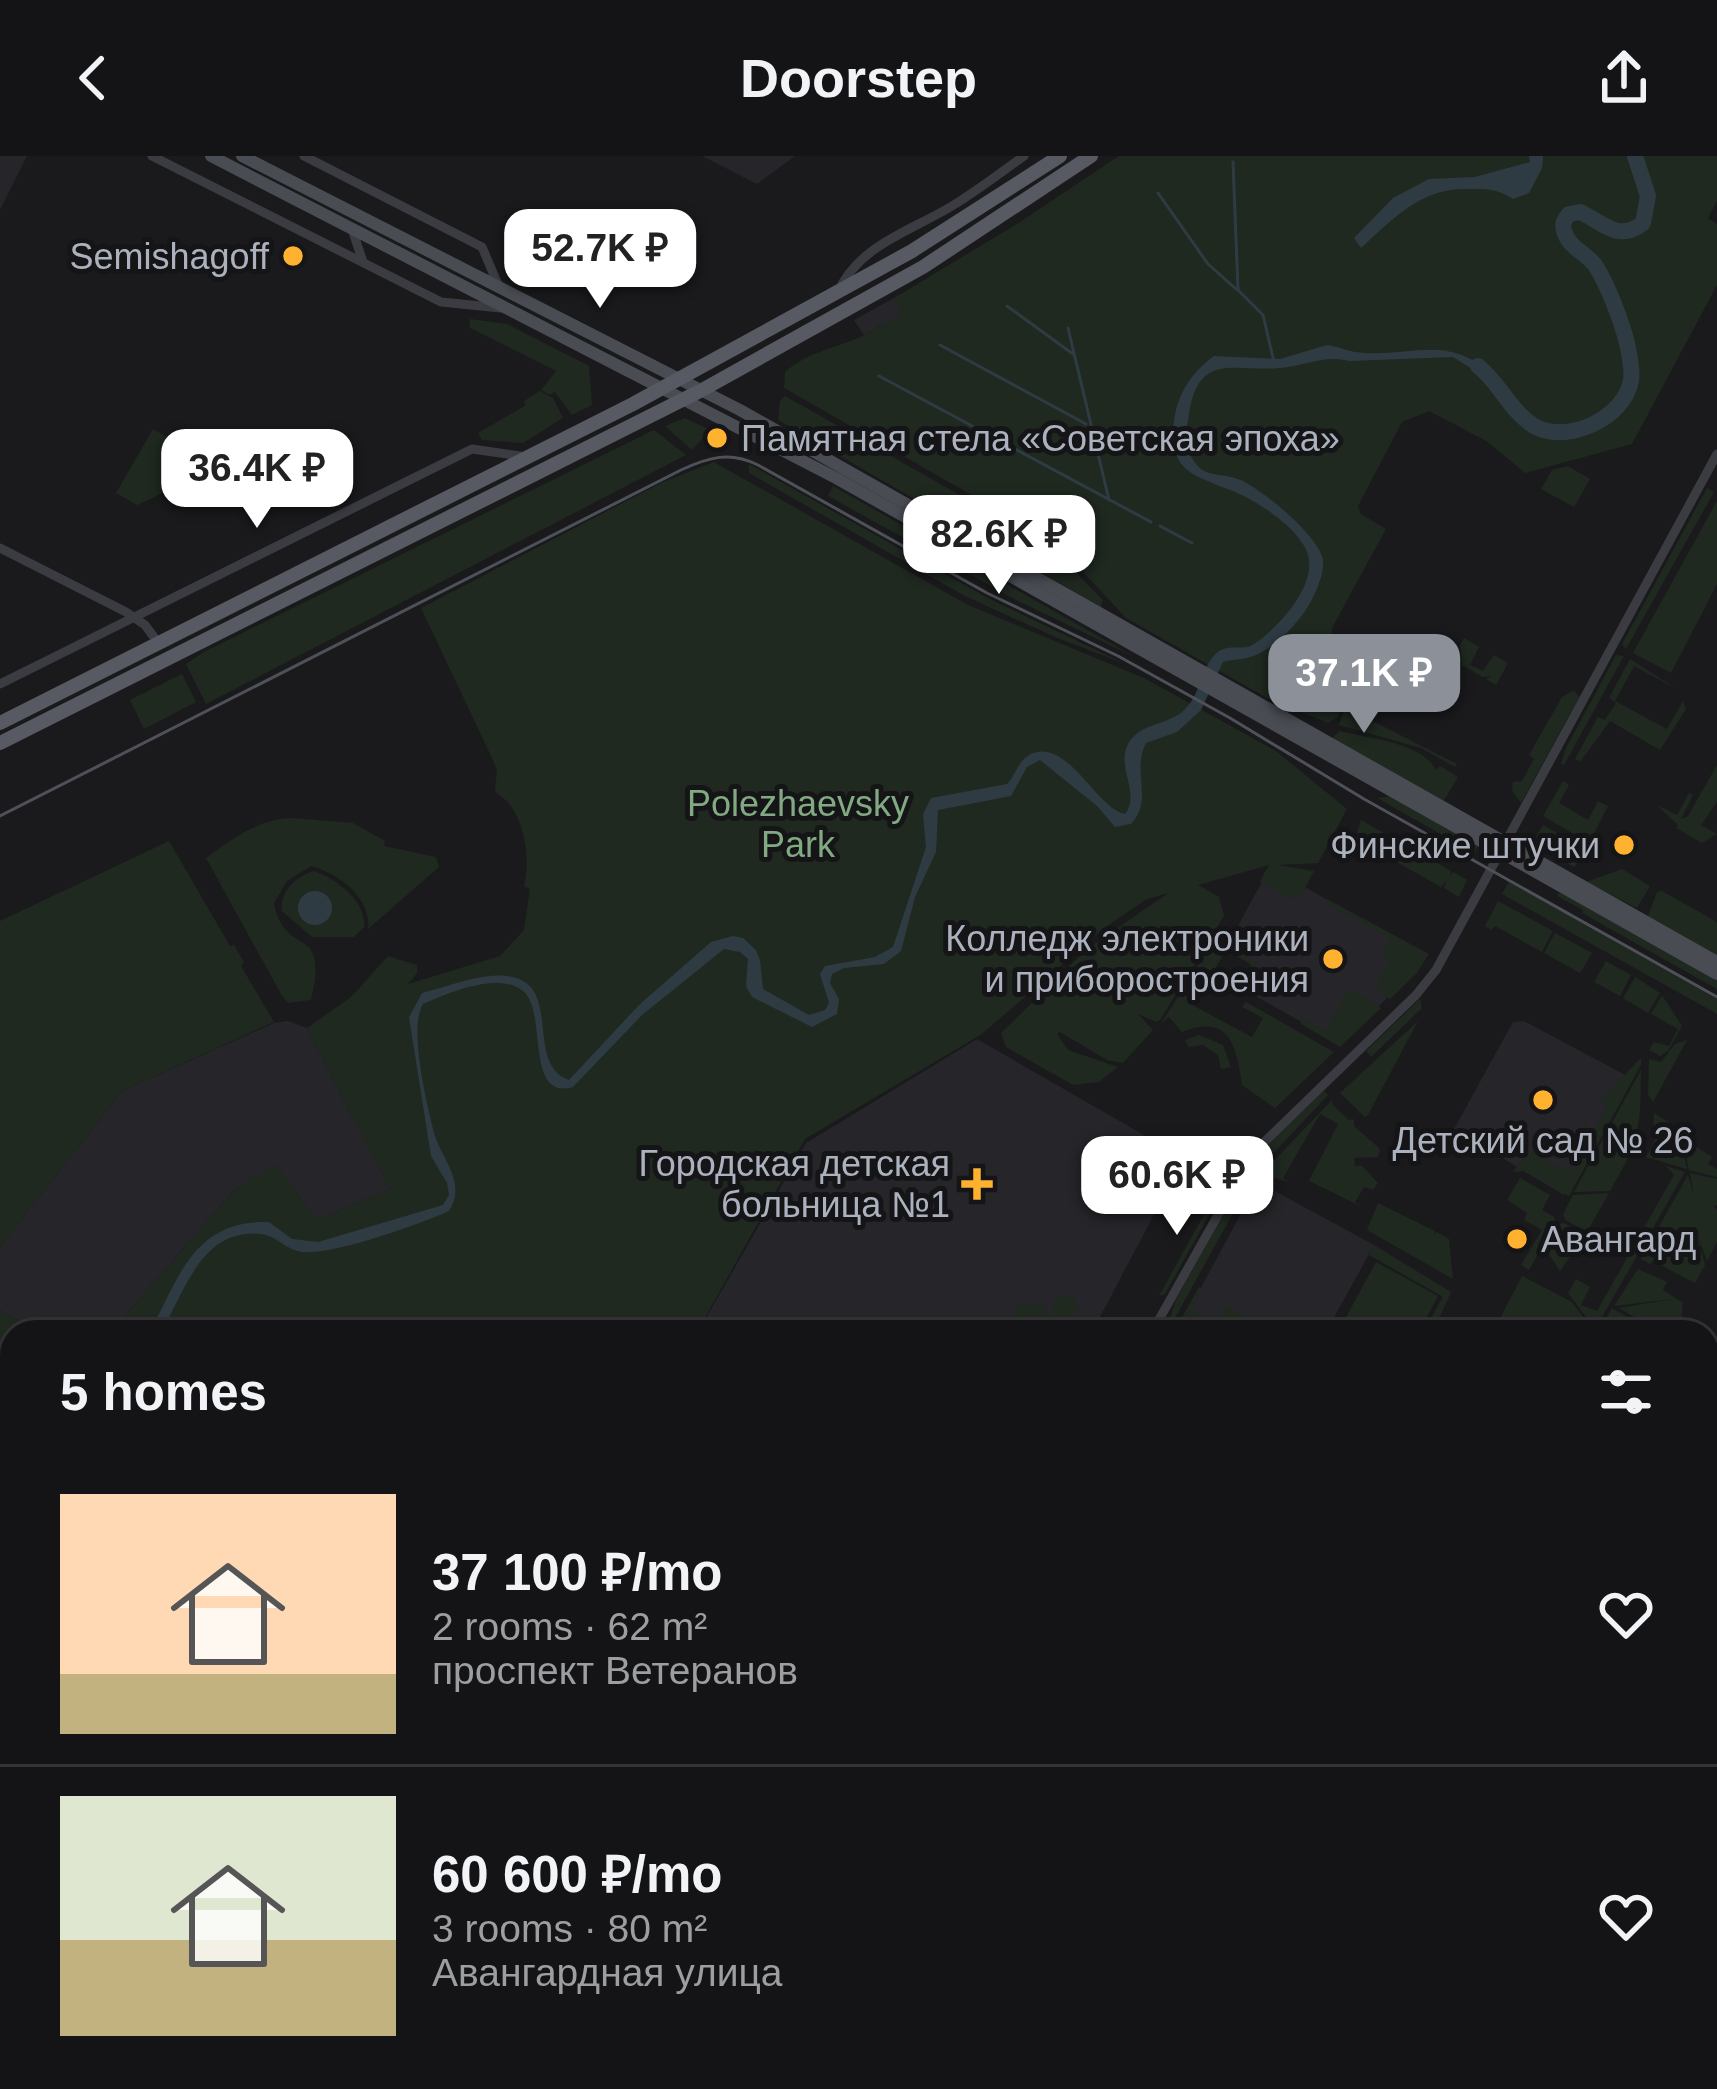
<!DOCTYPE html>
<html lang="en">
<head>
<meta charset="utf-8">
<style>
  body { margin:0; font-family:Helvetica,sans-serif; background:#1d1d1f; color:#f1f3f6; height:100vh; display:flex; flex-direction:column; font-size:45px; white-space:nowrap }
  * { box-sizing:border-box; margin:0 }
  p { font-size:39px; color:#9d9ea1 }
  .icon { flex:none; width:66px; height:66px; fill:none; stroke:currentColor; stroke-width:2; stroke-linecap:round; stroke-linejoin:round }
  .map { position:relative; flex:1; overflow:hidden }
  .side { position:absolute; left:0px; top:1164px; width:1719px; height:771px; display:flex; flex-direction:column; background:#141416; border-radius:36px 36px 0 0; box-shadow:0 3px 9px #0004,0 0 0 3px #333335 }
  .side>* { flex:none }
  .price { position:absolute; translate:-50% -102px; padding:0 27px; border-radius:24px; background:#fff; color:#222; font-size:39px; line-height:78px; filter:drop-shadow(0 3px 6px #0008) }
  .price::after { content:''; position:absolute; left:50%; top:72px; width:36px; height:27px; margin-left:-18px; background:inherit; clip-path:polygon(0 0,100% 0,50% 100%) }
  .price.selected { background:#8c9099; color:#fff }
  ul { padding:0; list-style:none }
  li { display:flex; align-items:center; gap:36px; height:300px; padding:0 60px }
  li+li { border-top:3px solid #333335 }
  li span { display:grid; place-items:center; flex:none; width:336px; height:240px; border-radius:0px; color:#555 }
  li>.icon { margin-inline-start:auto }
  span .icon { width:144px; height:144px; fill:#fffc; stroke-width:1 }
  li b { font-size:51px }
  h2 { display:flex; justify-content:space-between; align-items:center; height:144px; padding:0 60px; font-size:51px }
  header { display:flex; justify-content:space-between; align-items:center; height:156px; padding:0 60px; background:#141416; font-size:54px; font-weight:800 }
  .map>svg:first-child { display:block }
  .built { fill:#26262a }
  .green { fill:#1f2920 }
  .water { fill:#2f3b43 }
  .lines { fill:none; stroke-linecap:round; stroke-linejoin:round }
  .stream { stroke:#2f3b43; stroke-width:3 }
  .river { stroke:#2f3b43; stroke-width:16 }
  .minor { stroke:#3b3c42; stroke-width:9 }
  .secondary { stroke:#494c53; stroke-width:12 }
  .primary { stroke:#575a62; stroke-width:14 }
  .tram { stroke:#4e5158; stroke-width:3 }
  .poi-dot { fill:#ffb130; stroke:#151518; stroke-width:4.5 }
  .labels { text-anchor:middle; dominant-baseline:central; stroke-width:10; stroke-linejoin:round; paint-order:stroke }
  .poi-label { font-size:36px; fill:#acb2bd; stroke:#151518; text-anchor:end }
  .park-label { font-size:36px; fill:#82aa82; stroke:#151518 }
</style>
</head>
<body>
<header><svg class="icon" aria-label="back" viewBox="0 0 24 24"><path d="M15 5l-7 7 7 7"/></svg>Doorstep<svg class="icon" aria-label="share" viewBox="0 0 24 24"><path d="M12 15V3M7 8l5-5 5 5M5 13v7h14v-7"/></svg></header>
<div class="map">
<svg width="1717" height="1933" viewBox="0 0 1717 1933">
  <rect width="100%" height="100%" fill="#1a1a1d"/>
  <!-- built -->
  <g class="built">
    <path d="M0,0H27L0,54Z"/>
    <path d="M702,0H795L757,28Z"/>
    <path d="M894,142L904,157L864,179L854,164Z"/>
    <path d="M1270,711L1424,799L1414,817L1339,887L1243,833L1254,815L1251,807L1226,792Z"/>
    <path d="M288,865L307,872L390,1033L316,1064L277,1010L235,1033L111,1176H38L0,1154V1091L122,935L274,867Z"/>
    <path d="M1524,865L1629,921L1564,1039L1454,973L1513,866Z"/>
    <path d="M977,883L1184,1002L1092,1176H698L806,987Z"/>
    <path d="M1258,1026L1374,1089L1326,1176H1177Z"/>
    <path d="M802,1923H962L957,1933H821Z"/>
    <path d="M1035,1923H1169L1188,1933H1030Z"/>
  </g>
  <!-- green -->
  <g class="green">
    <path d="M1119,0H1717V45L1708,62L1717,68V129L1632,288L1525,317L1488,286L1429,255L1402,266L1358,350L1361,358L1386,373L1333,470L1331,479L1356,498L1338,561L1328,567L1269,543L1126,462L1056,387L784,232L785,216C808,196 832,193 858,182C874,175 888,165 903,157L894,142L1017,68Z"/>
    <path d="M470,163L507,168L589,210L592,249L572,259L555,236L549,239L541,234L556,215L470,172Z"/>
    <path d="M540,235L553,242L563,262L523,287L482,284L478,277L525,250L524,245Z"/>
    <path d="M785,240L1050,390L1103,444L1101,451L778,264L780,245Z"/>
    <path d="M685,262L710,274L692,294L665,270Z"/>
    <path d="M153,273L210,306L211,314L137,349L116,337Z"/>
    <path d="M654,274L686,299L206,548L186,508L204,496Z"/>
    <path d="M714,306L968,449L1144,522L1276,595L1347,653L1318,707L1278,709L1314,715L1300,742L1293,743L1260,725L1269,709L1198,729L1219,741L1224,760L1160,864L1156,866L1138,858L1153,874L1123,907L1107,904L1060,876L1057,878L1068,894L1118,911L1099,926L1073,929L1006,891L1001,877L1085,795L1168,737L1145,744L1103,773L982,878L805,983L697,1176H111L235,1033L277,1009L316,1064L390,1033L307,872L351,841L388,800L417,809V817L408,828L500,800L524,774L530,733L524,730C530,708 526,669 510,649C506,643 500,640 495,635L497,614L492,602L421,452L663,326Z"/>
    <path d="M749,308L986,441L1123,507L1055,481L965,440L749,317Z"/>
    <path d="M1568,310L1590,323L1574,351L1541,333L1552,314Z"/>
    <path d="M833,330L1135,501L1016,444L828,340Z"/>
    <path d="M1707,332L1714,336L1626,493L1622,488Z"/>
    <path d="M1717,345V428L1671,517L1633,497Z"/>
    <path d="M1464,482L1479,491L1470,509L1483,515L1494,499L1508,507L1496,529L1486,523L1492,520L1483,521L1462,509L1460,489Z"/>
    <path d="M1616,499L1624,500L1564,609L1561,607L1566,592Z"/>
    <path d="M1630,503L1677,533L1634,510L1615,545L1667,573L1683,545L1686,553L1660,594L1610,565L1580,606L1575,603L1598,561L1605,564L1616,547L1609,542Z"/>
    <path d="M182,518L196,546L144,573L130,544Z"/>
    <path d="M1353,526L1361,559L1457,608L1455,611L1421,592L1339,569Z"/>
    <path d="M1574,534L1579,541L1521,647L1512,635L1513,626L1522,625L1534,603L1529,599L1562,541Z"/>
    <path d="M1339,575C1366,582 1422,586 1436,614L1440,610L1458,621L1443,646L1332,583Z"/>
    <path d="M1717,609V646L1701,669L1717,678L1702,687L1676,672L1678,669L1657,649L1677,659L1689,637L1693,639L1681,663L1688,660Z"/>
    <path d="M1563,625L1569,629L1559,647L1588,664L1598,645L1608,650L1589,687L1543,660Z"/>
    <path d="M1391,640L1478,690L1474,697L1377,642Z"/>
    <path d="M291,662L353,667L385,685L384,690L436,701L439,711L368,773C372,742 338,717 311,710L287,725L274,747C284,804 330,764 311,844L288,847L281,838L206,702C233,682 257,664 291,662Z"/>
    <path d="M1361,664L1451,715L1450,720L1453,716L1467,724L1459,741L1444,732L1447,724L1441,731L1363,687L1357,677Z"/>
    <path d="M1543,669L1587,694L1574,711L1532,688Z"/>
    <path d="M169,685L230,790L234,789L244,806L241,810L274,866L122,935L0,1091V765Z"/>
    <path d="M1622,713L1650,730L1637,752L1586,726Z"/>
    <path d="M314,715C337,723 366,745 364,771L354,781H312L282,755C279,736 296,720 314,715Z"/>
    <path d="M1509,726L1717,843V858L1502,738Z"/>
    <path d="M1662,735L1717,766V799L1648,760L1657,736Z"/>
    <path d="M1560,736L1717,824V833L1582,757L1583,754L1557,740Z"/>
    <path d="M1327,743L1429,798L1416,818L1390,843L1375,832L1390,805L1382,800L1390,785L1383,777L1361,768L1362,765L1336,754L1337,751L1324,748Z"/>
    <path d="M1498,745L1553,775L1542,796L1495,770L1491,774L1485,770Z"/>
    <path d="M1228,762L1219,779L1221,786L1256,807L1254,825L1248,824L1253,815L1249,807L1226,794L1216,811L1220,817L1214,814L1194,850L1252,881L1263,862L1242,851L1246,846L1334,896L1275,952L1242,929C1237,895 1232,856 1182,876L1169,861L1160,869Z"/>
    <path d="M1555,777L1592,797L1580,817L1544,797Z"/>
    <path d="M1606,805L1631,819L1620,840L1594,826Z"/>
    <path d="M1635,821L1660,837L1648,857L1623,842Z"/>
    <path d="M1350,832L1381,852L1340,891L1301,868L1299,859L1325,875Z"/>
    <path d="M1662,839L1682,870L1668,895L1660,900L1649,894L1654,886L1669,890L1678,873L1651,858Z"/>
    <path d="M1420,843L1422,852L1371,901L1366,895Z"/>
    <path d="M1418,865L1368,959L1365,961L1340,937Z"/>
    <path d="M1199,879L1223,889L1231,911L1221,913L1218,899L1203,889L1189,891L1185,884Z"/>
    <path d="M1687,884L1653,946L1648,939L1649,903L1661,906L1675,888Z"/>
    <path d="M1641,902V909L1569,1040L1523,1015L1513,1016L1528,994L1555,1008L1553,1013L1556,1009L1571,1016L1580,998L1570,992L1574,985L1582,995L1592,978L1583,974L1577,980L1586,964L1585,972L1594,976L1608,947L1601,945L1589,960L1593,951Z"/>
    <path d="M1641,914C1640,974 1641,982 1610,1035L1574,1036Z"/>
    <path d="M1324,935L1328,939L1256,1016L1250,1012L1267,989Z"/>
    <path d="M1333,943L1332,948L1349,964L1354,963V970L1380,993L1378,1001L1354,1002L1355,1010H1362L1378,1027L1373,1034L1364,1031L1355,1046L1362,1051L1309,1025L1338,968L1320,958L1283,1022L1289,1026L1261,1018Z"/>
    <path d="M1654,957L1670,967L1664,980L1671,985L1679,979L1687,1013L1646,1001L1656,982L1653,980Z"/>
    <path d="M1682,981L1712,1001L1708,1008L1717,1013V1021L1689,1014Z"/>
    <path d="M1232,1008L1236,1010L1165,1138L1159,1140Z"/>
    <path d="M1666,1010L1685,1016L1595,1173L1568,1137L1576,1123L1590,1131L1581,1149L1597,1155L1674,1019Z"/>
    <path d="M1246,1017L1251,1025L1170,1171L1167,1170L1176,1144Z"/>
    <path d="M1690,1017L1717,1023V1049L1713,1051L1717,1054V1086L1707,1105L1697,1078L1705,1109L1695,1127L1653,1105L1650,1108L1641,1103L1688,1019L1694,1039Z"/>
    <path d="M1520,1022L1550,1039L1542,1054L1554,1061L1555,1067L1543,1089L1537,1087L1541,1093L1529,1114L1521,1109L1542,1074L1524,1064L1527,1057L1507,1044Z"/>
    <path d="M1609,1037L1587,1076L1565,1064L1563,1058L1573,1039Z"/>
    <path d="M1378,1047L1435,1075L1434,1079L1437,1076L1449,1083L1453,1123L1367,1074Z"/>
    <path d="M1564,1067L1585,1079L1560,1115L1544,1091L1558,1068Z"/>
    <path d="M1374,1089L1451,1136L1433,1176H1423L1443,1141L1369,1099Z"/>
    <path d="M1376,1106L1438,1140L1419,1176H1338Z"/>
    <path d="M1638,1113L1667,1126L1663,1134L1683,1147L1680,1176H1659L1619,1152L1673,1143L1614,1150Z"/>
    <path d="M1522,1120L1572,1146L1583,1161L1533,1176H1493Z"/>
    <path d="M1199,1131L1201,1133L1191,1153L1216,1166L1225,1150L1274,1176H1174Z"/>
    <path d="M1064,1139L1075,1143L1079,1150L1069,1176H1057L1052,1149Z"/>
    <path d="M1028,1147L1046,1152L1050,1176H1012L1014,1172L1009,1169L1015,1159L1011,1156Z"/>
    <path d="M1612,1152L1646,1172V1176H1616L1602,1170Z"/>
    <path d="M0,1154L38,1176H12V1923H667L683,1933H0Z"/>
    <path d="M1717,1405V1508L1707,1526V1423Z"/>
    <path d="M1352,1923H1409L1404,1933H1347Z"/>
    <path d="M1438,1923H1493L1487,1933H1432Z"/>
  </g>
  <!-- water -->
  <g class="water">
    <path d="M1529,0H1543L1542,12L1529,37L1513,43C1496,32 1486,33 1467,33C1421,32 1394,62 1361,92L1354,82L1393,42L1429,23L1475,21L1530,6Z"/>
    <path d="M1327,189C1336,190 1345,194 1355,196C1412,203 1442,176 1493,218L1488,223L1453,201L1349,205C1325,199 1310,208 1287,211C1239,219 1199,191 1189,258C1186,275 1183,287 1192,302C1204,323 1218,316 1238,323C1260,331 1320,381 1323,404C1324,418 1317,434 1310,447C1299,467 1272,495 1250,501C1241,504 1232,503 1223,506L1201,554L1177,576L1146,587C1131,616 1154,643 1131,668L1115,671L1097,650L1040,604L1027,611L1011,640L938,654L936,696L915,741L901,795L884,808L844,812L832,818L830,827L839,843L837,858L812,871L752,841L746,830L748,803L740,796L724,793L642,859L573,931C524,945 548,854 523,835C498,815 448,837 423,848C408,872 427,948 434,977C442,1004 467,1026 449,1055C417,1069 337,1098 304,1096C286,1095 278,1080 261,1078C201,1072 185,1136 161,1176H150C179,1121 194,1064 269,1066L292,1083L318,1086L443,1049L449,1039L447,1027L431,1000L409,861L422,837C448,831 480,817 506,820C565,825 523,908 569,924L639,849L711,786L733,780L743,782L756,794L760,804L763,833L809,859L825,854L829,847L820,818L825,810L875,801L893,791L926,691L923,658L931,642L1007,628C1016,619 1018,604 1031,598C1067,581 1097,653 1125,658C1141,637 1116,612 1128,588C1140,567 1164,570 1182,556C1202,540 1200,509 1219,495C1231,487 1243,496 1254,488C1277,473 1317,430 1308,399C1301,373 1257,345 1233,335C1192,319 1165,314 1175,259C1180,233 1194,215 1214,200L1280,203Z"/>
    <circle cx="315" cy="752" r="17"/>
  </g>
  <g class="lines">
    <!-- stream -->
    <g class="stream">
      <path d="M1233,6L1238,134L1263,159L1273,202"/>
      <path d="M1158,37L1208,108L1236,133"/>
      <path d="M1007,150L1073,198"/>
      <path d="M1068,172L1109,344"/>
      <path d="M940,189L1086,268"/>
      <path d="M879,220L1151,366"/>
      <path d="M1160,370L1192,387"/>
      <path d="M467,1176L470,1163L480,1176"/>
      <path d="M0,1512L6,1513"/>
      <path d="M8,1514L12,1515"/>
      <path d="M0,1752L12,1755"/>
      <path d="M121,1923L130,1933"/>
      <path d="M184,1923L219,1933"/>
      <path d="M262,1933L265,1923"/>
      <path d="M320,1933L323,1923"/>
    </g>
    <!-- river -->
    <path class="river" d="M1478,210C1500,227 1509,254 1534,270C1567,289 1625,262 1631,224C1633,214 1629,197 1627,187C1621,164 1608,129 1595,109C1586,97 1569,92 1564,75C1562,66 1564,65 1569,58L1580,56C1603,66 1618,87 1643,67L1648,40L1635,0"/>
    <!-- minor -->
    <g class="minor">
      <path d="M152,0L441,146L501,152"/>
      <path d="M304,0L482,91L499,131"/>
      <path d="M352,73L363,106"/>
      <path d="M838,136C859,89 911,75 952,50C977,35 1000,17 1024,0"/>
      <path d="M0,392L126,456L145,469L159,488"/>
      <path d="M0,528L472,293L527,301"/>
      <path d="M1152,1176L1253,997L1416,839L1436,814L1717,298"/>
      <path d="M1015,1933L1021,1923"/>
    </g>
    <!-- secondary -->
    <g class="secondary">
      <path d="M211,0L836,322L1717,818"/>
      <path d="M242,0L740,254L1717,806"/>
      <path d="M1707,1384L1717,1366"/>
      <path d="M1707,1411L1717,1393"/>
      <path d="M1411,1933L1416,1923"/>
      <path d="M1426,1933L1431,1923"/>
    </g>
    <!-- primary -->
    <g class="primary">
      <path d="M0,567L633,248L912,95L1060,0"/>
      <path d="M0,587L702,234L923,111L1091,0"/>
    </g>
    <!-- tram -->
    <path class="tram" d="M0,660L681,314C709,301 730,295 758,309L987,437L1118,500L1230,562L1364,643L1717,841"/>
  </g>
  <!-- markers -->
  <g class="poi-dot">
    <circle cx="293" cy="100" r="12"/>
    <circle cx="717" cy="282" r="12"/>
    <circle cx="1624" cy="689" r="12"/>
    <circle cx="1333" cy="803" r="12"/>
    <circle cx="1543" cy="944" r="12"/>
    <path d="M971 1010h12v12h12v12h-12v12h-12v-12h-12v-12h12z"/>
    <circle cx="1517" cy="1083" r="12"/>
  </g>
  <g class="labels">
    <!-- poi labels -->
    <g class="poi-label">
      <text x="269" y="100">Semishagoff</text>
      <text x="741" y="282" text-anchor="start">Памятная стела «Советская эпоха»</text>
      <text x="1600" y="689">Финские штучки</text>
      <text x="1309" y="782">Колледж электроники<tspan x="1309" dy="41">и приборостроения</tspan></text>
      <text x="1543" y="984" text-anchor="middle">Детский сад № 26</text>
      <text x="950" y="1007">Городская детская<tspan x="950" dy="41">больница №1</tspan></text>
      <text x="1541" y="1083" text-anchor="start">Авангард</text>
    </g>
    <!-- park labels -->
    <g class="park-label">
      <text x="798" y="647">Polezhaevsky<tspan x="798" dy="41">Park</tspan></text>
    </g>
  </g>
</svg>
<b class="price" style="left:600px;top:155px">52.7K ₽</b>
<b class="price" style="left:257px;top:375px">36.4K ₽</b>
<b class="price" style="left:999px;top:441px">82.6K ₽</b>
<b class="price selected" style="left:1364px;top:580px">37.1K ₽</b>
<b class="price" style="left:1177px;top:1082px">60.6K ₽</b>
<section class="side">
<h2>5 homes<svg class="icon" aria-label="filters" viewBox="0 0 24 24"><path d="M4 7h16M4 17h16"/><circle cx="9" cy="7" r="2"/><circle cx="15" cy="17" r="2"/></svg></h2>
<ul>
<li><span style="background:linear-gradient(#ffd9b3 75%,#c2b280 0)"><svg class="icon" aria-label="home" viewBox="0 0 24 24"><path d="M3 11l9-7 9 7M6 9v11h12V9"/></svg></span><div><b>37 100 ₽/mo</b><p>2 rooms · 62 m²</p><p>проспект Ветеранов</p></div><svg class="icon" aria-label="heart" viewBox="0 0 24 24"><path d="M12 20l-8-8c-3-5 5-10 8-4 3-6 11-1 8 4z"/></svg></li>
<li><span style="background:linear-gradient(#dfe7d0 60%,#c2b280 0)"><svg class="icon" aria-label="home" viewBox="0 0 24 24"><path d="M3 11l9-7 9 7M6 9v11h12V9"/></svg></span><div><b>60 600 ₽/mo</b><p>3 rooms · 80 m²</p><p>Авангардная улица</p></div><svg class="icon" aria-label="heart" viewBox="0 0 24 24"><path d="M12 20l-8-8c-3-5 5-10 8-4 3-6 11-1 8 4z"/></svg></li>
</ul>
</section>
</div>
</body>
</html>
